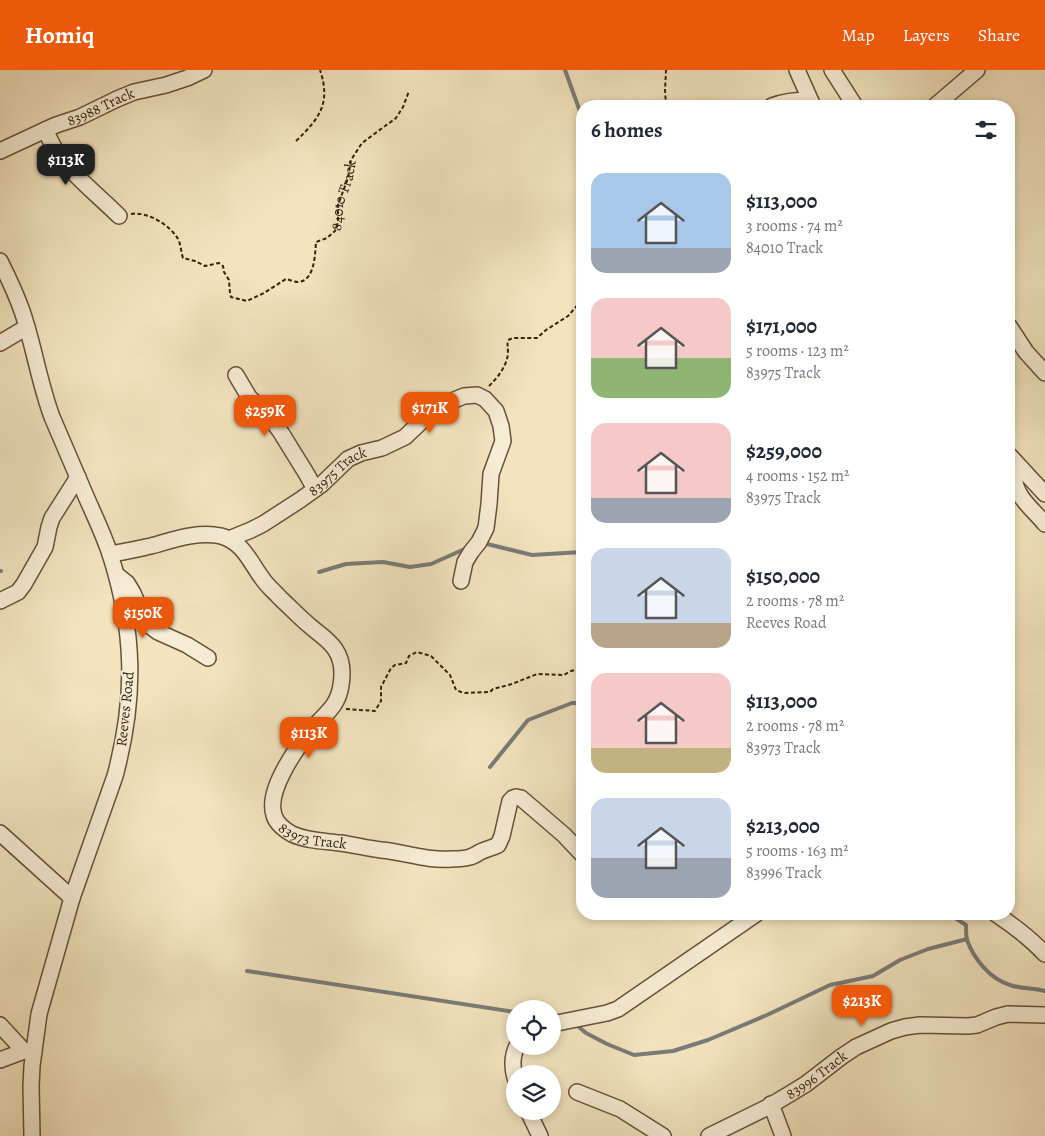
<!DOCTYPE html>
<html lang="en">
<head>
<meta charset="utf-8">
<style>
  body { margin:0; font-family:Alegreya,serif; background:#f6f6f7; color:#1f2937; height:100vh; display:flex; flex-direction:column; font-size:19px; white-space:nowrap }
  * { box-sizing:border-box; margin:0 }
  p { font-size:16px; color:#747a83 }
  .icon { flex:none; width:28px; height:28px; fill:none; stroke:currentColor; stroke-width:2; stroke-linecap:round; stroke-linejoin:round }
  .map { position:relative; flex:1; overflow:hidden }
  .side { position:absolute; left:576px; top:30px; width:439px; height:820px; display:flex; flex-direction:column; background:#fff; border-radius:20px; box-shadow:0 2px 8px #0003 }
  .side>* { flex:none }
  .fabs { position:absolute; left:506px; top:930px; display:grid; gap:10px }
  .fabs a { display:grid; place-items:center; width:55px; height:55px; border-radius:50%; background:#fff; box-shadow:0 2px 8px #0003; font-size:25px }
  .price { position:absolute; translate:-50% -42px; padding:0 11px; border-radius:10px; background:#ea580c; color:#fff; font-size:16px; line-height:32px; filter:drop-shadow(0 1px 2px #0008) }
  .price::after { content:''; position:absolute; left:50%; top:30px; width:15px; height:11px; margin-left:-8px; background:inherit; clip-path:polygon(0 0,100% 0,50% 100%) }
  .price.current { background:#222; color:#fff }
  ul { padding:0; list-style:none }
  li { display:flex; align-items:center; gap:15px; height:125px; padding:0 15px }
  li span { display:grid; place-items:center; flex:none; width:140px; height:100px; border-radius:15px; color:#555 }
  li>.icon { margin-inline-start:auto }
  span .icon { width:60px; height:60px; fill:#fffc; stroke-width:1 }
  li b { font-size:21px }
  h2 { display:flex; justify-content:space-between; align-items:center; height:60px; padding:0 15px; font-size:21px }
  header { display:flex; align-items:center; gap:30px; box-sizing:border-box; height:70px; padding:0 25px; background:#ea580c; color:#fff }
  header strong { font-size:24px }
  nav { display:flex; gap:28px; margin-inline-start:auto; font-size:18px }
  .map>svg:first-child { display:block }
  .lines { fill:none; stroke-linecap:round; stroke-linejoin:round }
  .stream { stroke:#797c77; stroke-width:4 }
  .minor-casing { stroke:#685039; stroke-width:18 }
  .path { stroke:#391e0c; stroke-width:2; stroke-dasharray:4 2.5; stroke-linecap:butt }
  .minor { stroke:#f7edd5; stroke-width:15 }
  .labels { text-anchor:middle; dominant-baseline:central; stroke-width:4; stroke-linejoin:round; paint-order:stroke }
  .street-label { font-size:15px; fill:#391e0c; stroke:#f7edd5 }
</style>
</head>
<body>
<header>
<strong>Homiq</strong>
<nav><a>Map</a><a>Layers</a><a>Share</a></nav>
</header>
<div class="map">
<svg width="1045" height="1066" viewBox="0 0 1045 1066">
  <rect width="100%" height="100%" fill="#f3e4bf"/>
  <filter id="stains"><feTurbulence type="fractalNoise" baseFrequency=".004" numOctaves="4"/><feColorMatrix values="0 0 0 0 .2 0 0 0 0 .09 0 0 0 0 .02 0 0 0 .5 -.17"/></filter>
  <radialGradient id="worn" r=".72"><stop offset=".6" stop-color="#630" stop-opacity="0"/><stop offset="1" stop-color="#630" stop-opacity=".3"/></radialGradient>
  <g class="lines">
    <!-- stream -->
    <g class="stream">
      <path d="M565,0L582,47"/>
      <path d="M483,473L532,485L582,482"/>
      <path d="M0,501H1"/>
      <path d="M319,502L346,494L383,492L410,497L431,494L467,478"/>
      <path d="M490,697L528,650L572,633H582"/>
      <path d="M951,844L952,846L966,855C966,860 966,866 967,870C974,889 990,909 1010,915C1021,919 1034,918 1045,921"/>
      <path d="M247,901L515,942"/>
      <path d="M574,953L586,963L607,974L634,985L673,981L708,970L767,945L830,915L873,906L900,890L928,879L967,869"/>
    </g>
    <!-- minor casing -->
    <g class="minor-casing">
      <g id="minor">
        <path d="M797,0L813,36"/>
        <path d="M832,0L855,36"/>
        <path d="M772,36C785,31 797,30 810,30"/>
        <path d="M935,36L977,0"/>
        <path d="M45,60C49,67 52,75 56,81C73,106 98,125 119,146"/>
        <path id="s2" d="M0,81L56,55L80,47L117,29L134,22L166,15L187,8L204,0"/>
        <path d="M0,191C8,207 16,224 22,241C34,276 39,312 52,347C64,375 76,403 88,431C96,449 104,466 110,484C135,562 136,628 115,706L72,828L39,944L32,996L31,1016L32,1066"/>
        <path d="M1009,256L1026,282L1045,303"/>
        <path d="M0,273L27,257"/>
        <path d="M236,305L249,327L271,349L280,361L306,403L315,419"/>
        <path d="M1009,385L1045,424"/>
        <path d="M1021,398L1014,407C1016,428 1033,439 1045,454"/>
        <path id="s3" d="M229,469L251,460L263,454L300,430L321,415L348,389L361,383L382,378L405,367L426,347L452,331L464,326L477,325L485,329L496,341L501,356L503,371L491,404L489,434L486,458L479,472L471,482L465,492L461,511"/>
        <path id="s4" d="M110,484C124,482 137,479 151,476C173,470 197,461 221,466C243,472 250,492 262,508C267,516 274,521 280,528C290,537 299,547 310,556C319,564 328,569 335,579C342,589 343,603 341,615C338,638 323,645 310,661C296,679 266,721 274,745C276,753 285,760 292,764C307,771 324,771 340,773C354,775 367,778 381,780C405,782 426,791 451,789C458,789 464,789 470,787C474,786 477,784 480,782C486,779 492,778 498,775L502,766L510,731L513,728L516,727L521,728L564,765L582,784"/>
        <path d="M117,505L127,513L133,523L141,542L150,556L158,562L187,575L208,588"/>
        <path d="M0,531L18,522L24,514L45,477L49,457L52,448L78,407"/>
        <path d="M0,763L72,828"/>
        <path d="M996,844C1014,856 1030,868 1045,884"/>
        <path d="M552,954L607,943L618,939L756,844"/>
        <path d="M0,955L24,981"/>
        <path d="M0,990L24,981L32,982"/>
        <path d="M515,1008C512,997 512,986 517,976"/>
        <path d="M577,1022L620,1039L663,1066"/>
        <path d="M771,1034L783,1066"/>
        <path d="M528,1041L540,1066"/>
        <path id="s5" d="M709,1066L766,1038L788,1025L806,1014L841,987L856,977L891,961L905,957L920,955L968,956L977,955L996,947L1008,944L1045,945"/>
      </g>
    </g>
    <!-- path -->
    <g class="path">
      <path d="M666,36L665,20L666,0"/>
      <path d="M296,71C320,48 331,33 320,0"/>
      <path id="s1" d="M131,144C147,141 170,155 178,169C181,175 181,182 183,188L195,191L205,196L219,193L223,196L224,202L229,210L230,223L231,227L247,231L264,223L286,209C290,210 294,212 298,212C315,211 315,184 316,172L327,168L335,161L338,152V135L348,108L351,90L362,73L396,48L403,37L409,21"/>
      <path d="M489,316C498,307 507,296 508,283C508,278 507,275 508,270L513,268H537L546,260L568,246L582,230"/>
      <path d="M346,639L375,641L381,631V617L391,598L395,595L406,593L409,586L417,582L431,586L450,605L456,620L461,622L465,623L490,622L493,619L512,614L537,604L564,605L571,601L582,598"/>
    </g>
    <!-- minor -->
    <use href="#minor" class="minor"/>
  </g>
  <g class="labels">
    <!-- street labels -->
    <g class="street-label">
      <text stroke="none"><textPath href="#s2" startOffset="110">83988 Track</textPath></text>
      <text stroke="none"><textPath href="#s1" startOffset="332">84010 Track</textPath></text>
      <text stroke="none"><textPath href="#s3" startOffset="129">83975 Track</textPath></text>
      <text transform="translate(125 639) rotate(-84)">Reeves Road</text>
      <text stroke="none"><textPath href="#s4" startOffset="511">83973 Track</textPath></text>
      <text stroke="none"><textPath href="#s5" startOffset="124">83996 Track</textPath></text>
    </g>
  </g>
  <rect width="100%" height="100%" filter="url(#stains)"/>
  <rect width="100%" height="100%" fill="url(#worn)"/>
</svg>
<div class="fabs">
<a><svg class="icon" aria-label="locate" viewBox="0 0 24 24"><circle cx="12" cy="12" r="6"/><path d="M12 2v4M12 18v4M2 12h4M18 12h4"/></svg></a>
<a><svg class="icon" aria-label="layers" viewBox="0 0 24 24"><path d="M12 4l9 5-9 5-9-5zM3 14l9 5 9-5"/></svg></a>
</div>
<b class="price current" style="left:66px;top:116px">$113K</b>
<b class="price" style="left:430px;top:364px">$171K</b>
<b class="price" style="left:265px;top:367px">$259K</b>
<b class="price" style="left:143px;top:569px">$150K</b>
<b class="price" style="left:309px;top:689px">$113K</b>
<b class="price" style="left:862px;top:957px">$213K</b>
<section class="side">
<h2>6 homes<svg class="icon" aria-label="filters" viewBox="0 0 24 24"><path d="M4 7h16M4 17h16"/><circle cx="9" cy="7" r="2"/><circle cx="15" cy="17" r="2"/></svg></h2>
<ul>
<li><span style="background:linear-gradient(#a9c7e8 75%,#9aa5b1 0)"><svg class="icon" aria-label="home" viewBox="0 0 24 24"><path d="M3 11l9-7 9 7M6 9v11h12V9"/></svg></span><div><b>$113,000</b><p>3 rooms · 74 m²</p><p>84010 Track</p></div></li>
<li><span style="background:linear-gradient(#f6c9c9 60%,#8fb573 0)"><svg class="icon" aria-label="home" viewBox="0 0 24 24"><path d="M3 11l9-7 9 7M6 9v11h12V9"/></svg></span><div><b>$171,000</b><p>5 rooms · 123 m²</p><p>83975 Track</p></div></li>
<li><span style="background:linear-gradient(#f6c9c9 75%,#9aa5b1 0)"><svg class="icon" aria-label="home" viewBox="0 0 24 24"><path d="M3 11l9-7 9 7M6 9v11h12V9"/></svg></span><div><b>$259,000</b><p>4 rooms · 152 m²</p><p>83975 Track</p></div></li>
<li><span style="background:linear-gradient(#c9d6e8 75%,#b9a48a 0)"><svg class="icon" aria-label="home" viewBox="0 0 24 24"><path d="M3 11l9-7 9 7M6 9v11h12V9"/></svg></span><div><b>$150,000</b><p>2 rooms · 78 m²</p><p>Reeves Road</p></div></li>
<li><span style="background:linear-gradient(#f6c9c9 75%,#c2b280 0)"><svg class="icon" aria-label="home" viewBox="0 0 24 24"><path d="M3 11l9-7 9 7M6 9v11h12V9"/></svg></span><div><b>$113,000</b><p>2 rooms · 78 m²</p><p>83973 Track</p></div></li>
<li><span style="background:linear-gradient(#c9d6e8 60%,#9aa5b1 0)"><svg class="icon" aria-label="home" viewBox="0 0 24 24"><path d="M3 11l9-7 9 7M6 9v11h12V9"/></svg></span><div><b>$213,000</b><p>5 rooms · 163 m²</p><p>83996 Track</p></div></li>
</ul>
</section>
</div>
</body>
</html>
